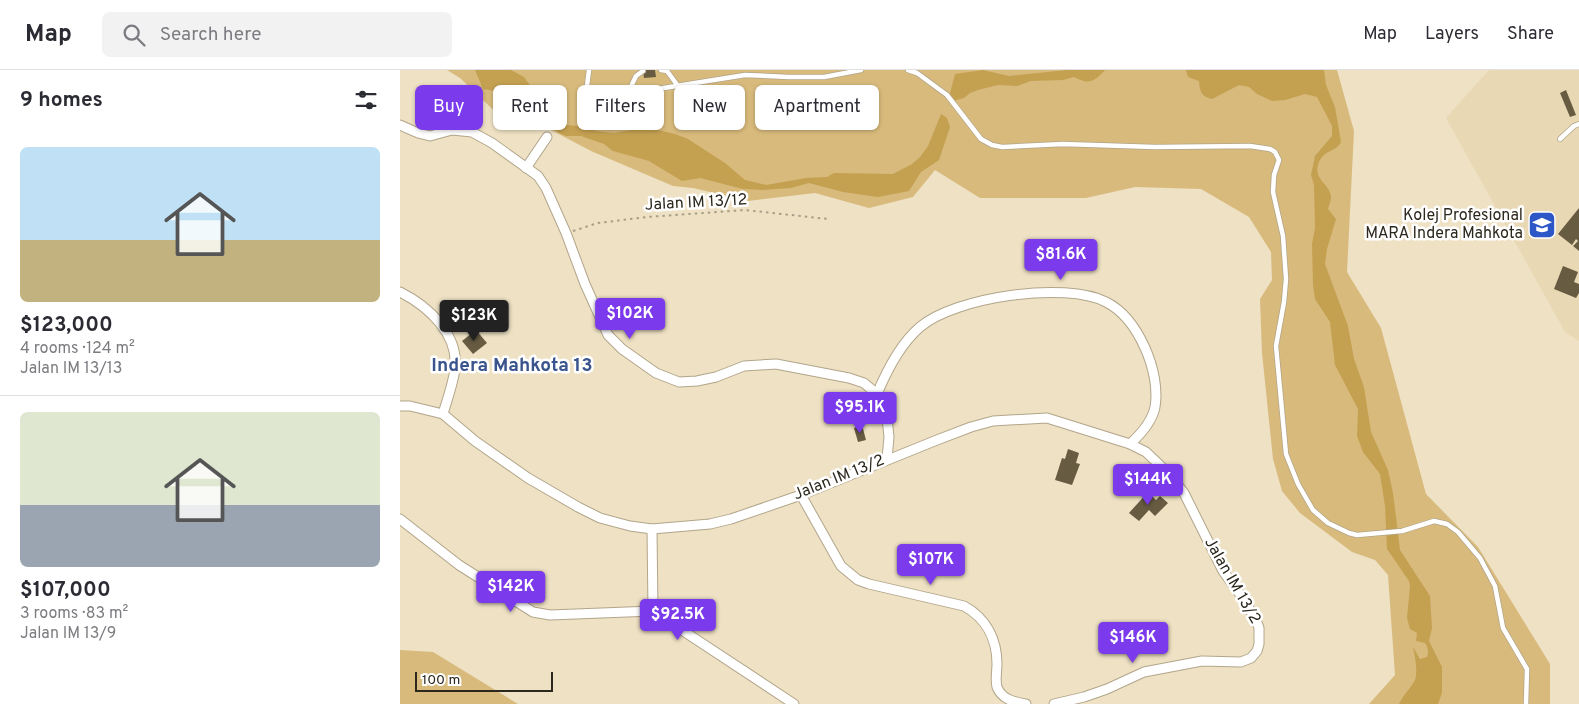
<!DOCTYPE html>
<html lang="en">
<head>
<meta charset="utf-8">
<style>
  body { margin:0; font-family:Overpass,sans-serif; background:#f2f2f3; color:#2b2b33; height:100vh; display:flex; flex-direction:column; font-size:19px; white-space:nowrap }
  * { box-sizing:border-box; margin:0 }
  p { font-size:16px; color:#7c7c81 }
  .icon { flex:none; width:28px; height:28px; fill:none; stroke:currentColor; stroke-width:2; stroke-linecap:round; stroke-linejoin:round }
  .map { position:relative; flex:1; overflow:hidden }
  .panel { display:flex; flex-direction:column; background:#fff; width:400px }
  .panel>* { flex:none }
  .banner { position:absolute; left:15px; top:15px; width:475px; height:45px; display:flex; gap:10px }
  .scale { position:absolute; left:15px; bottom:12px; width:138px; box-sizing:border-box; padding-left:5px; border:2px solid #2d281d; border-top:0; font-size:14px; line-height:18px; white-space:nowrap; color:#2d281d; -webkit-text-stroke:4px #fff; paint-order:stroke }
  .price { position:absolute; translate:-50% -42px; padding:0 11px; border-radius:5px; background:#7c3aed; color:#fff; font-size:16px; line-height:32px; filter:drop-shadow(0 1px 2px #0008) }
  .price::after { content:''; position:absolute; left:50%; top:30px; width:15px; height:11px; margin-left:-8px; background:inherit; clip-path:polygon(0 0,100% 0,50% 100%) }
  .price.current { background:#222; color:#fff }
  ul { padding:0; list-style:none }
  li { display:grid; align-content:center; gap:10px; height:265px; padding:0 20px }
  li+li { border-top:1px solid #e1e1e2 }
  li span { display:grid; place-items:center; height:155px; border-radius:8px; color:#555 }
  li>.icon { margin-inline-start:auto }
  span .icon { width:90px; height:90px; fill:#fffc; stroke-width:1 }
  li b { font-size:21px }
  h2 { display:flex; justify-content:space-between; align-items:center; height:60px; padding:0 20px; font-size:21px }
  .pill { padding:0 18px; border-radius:8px; background:#fff; box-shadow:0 1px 4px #0004; font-size:18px; line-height:45px }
  .pill.current { background:#7c3aed; color:#fff }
  header { display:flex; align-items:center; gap:30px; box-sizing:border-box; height:70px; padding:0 25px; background:#fff; border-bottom:1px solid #e1e1e2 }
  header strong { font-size:24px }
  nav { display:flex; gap:28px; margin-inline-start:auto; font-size:18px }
  .search { width:350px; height:45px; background:#f2f2f3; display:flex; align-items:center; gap:12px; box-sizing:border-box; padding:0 18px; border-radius:8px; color:#7c7c81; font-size:19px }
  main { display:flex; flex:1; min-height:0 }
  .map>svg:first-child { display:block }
  .built { fill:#e9d8b4 }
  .green { fill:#d8ba7c }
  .water { fill:#c4a051 }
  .building { fill:#675b42 }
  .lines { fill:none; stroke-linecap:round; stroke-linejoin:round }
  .service-casing { stroke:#b2a58a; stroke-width:6 }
  .minor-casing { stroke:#b2a58a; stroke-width:11 }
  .path { stroke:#a99f89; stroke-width:2; stroke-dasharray:2.5 4; stroke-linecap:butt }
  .service { stroke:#fff; stroke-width:4.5 }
  .minor { stroke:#fff; stroke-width:9 }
  .labels { text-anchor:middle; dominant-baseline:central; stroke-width:5; stroke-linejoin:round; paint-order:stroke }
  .street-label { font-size:16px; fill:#2d281d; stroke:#fff }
  .poi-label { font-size:16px; fill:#2d281d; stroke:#fff; text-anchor:end }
  .quarter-label { font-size:19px; font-weight:bold; fill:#3a548d; stroke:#fff }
</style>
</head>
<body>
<header>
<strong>Map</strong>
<div class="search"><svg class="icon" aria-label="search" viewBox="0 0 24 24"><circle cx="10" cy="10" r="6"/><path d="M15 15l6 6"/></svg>Search here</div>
<nav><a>Map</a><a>Layers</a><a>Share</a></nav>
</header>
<main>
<section class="panel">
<h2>9 homes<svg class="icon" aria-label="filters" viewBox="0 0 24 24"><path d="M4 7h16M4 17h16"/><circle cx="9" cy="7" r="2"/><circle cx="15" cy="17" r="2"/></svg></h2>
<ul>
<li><span style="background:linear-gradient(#bfe0f5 60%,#c2b280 0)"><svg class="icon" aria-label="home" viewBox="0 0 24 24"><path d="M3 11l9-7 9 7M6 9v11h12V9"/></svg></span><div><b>$123,000</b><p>4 rooms · 124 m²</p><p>Jalan IM 13/13</p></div></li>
<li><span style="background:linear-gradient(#dfe7d0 60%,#9aa5b1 0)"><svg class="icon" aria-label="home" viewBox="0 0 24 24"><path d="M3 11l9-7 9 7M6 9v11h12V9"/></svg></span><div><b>$107,000</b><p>3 rooms · 83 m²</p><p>Jalan IM 13/9</p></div></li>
</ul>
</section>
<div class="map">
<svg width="1179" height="634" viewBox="0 0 1179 634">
  <rect width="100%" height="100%" fill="#eee1c4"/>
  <!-- built -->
  <path class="built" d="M1089,0H1179V271L1165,262L1046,48Z"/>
  <!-- green -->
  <g class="green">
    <path d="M47,0H937L954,61L947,202L981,258L1026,424L1078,477L1150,594V634H969L995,605L988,505L975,490L952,482L900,443L882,421L873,389L862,283L860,229L872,210L871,182L849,147L801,119L735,117L686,128H580L535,100L513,127L469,138L415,123L348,131L293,118L273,116L191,81L151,60L110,56L60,8Z"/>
    <path d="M0,580L33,582L118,634H0Z"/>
  </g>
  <!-- water -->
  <g class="water">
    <path d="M75,0H111L124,7L132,18L137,35L151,50L157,54L187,57L196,61L214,63L231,60H258L275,64L288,69L325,93L345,110L366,115L406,108L427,107L434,103L493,104L512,94L520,87L528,76L541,44L547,48L550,57L539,90L521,102L509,121L478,127L443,122L409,113L391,118L363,120L343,119L300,108L282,111L249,91L213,81L204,74L181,66H166L159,63L142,50L130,47L122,51H111L106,42L112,30L105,19L95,21L83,19Z"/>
    <path d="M583,0L609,6L667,0H705C694,12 689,15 674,7L663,10L631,11L617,16L598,15L578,20L570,23L564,28L553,31L549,27L555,4Z"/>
    <path d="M786,0H924L926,15L935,37L941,72C936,82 924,80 919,92C912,110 930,113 931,127C931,131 929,135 928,139L936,149L927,179L925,194L948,256L954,289L964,317L971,362L988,400L993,423L1000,480L1030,526L1032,558L1029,571L1042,597V623L1038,634H999C1003,625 1011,618 1015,610C1018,601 1015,586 1013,577L1020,589L1027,587C1029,582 1028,577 1025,573L1016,571L1017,563L1010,559L1007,548L1010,516L1009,511L987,479L985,436L980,404L963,382L957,366L958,339L935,295L930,252L915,229L913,215L912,174L915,158L914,115L911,105L915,86L932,66V56L917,27L905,24L885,30L872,31L857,24L849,17L839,15L812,29C801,26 800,22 799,11L788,7Z"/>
  </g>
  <!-- building -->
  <g class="building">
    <path d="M243,0H255L256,7L244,8Z"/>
    <path d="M1166,20L1176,45L1170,47L1160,23Z"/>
    <path d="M1179,138V181L1173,176L1178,171L1176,169L1172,175L1158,164Z"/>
    <path d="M1163,196L1178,202L1174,212L1179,214V223L1176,228L1154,219Z"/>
    <path d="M76,260L87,273L73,284L62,271Z"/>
    <path d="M462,355L466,370L458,372L454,358Z"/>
    <path d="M668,379L679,383L676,393L680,394L672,415L655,410L662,388L665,389Z"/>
    <path d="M748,422L756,430L760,426L768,433L755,446L749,440L739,451L729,443Z"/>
  </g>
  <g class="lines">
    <!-- service casing -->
    <g class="service-casing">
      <g id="service">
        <path d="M189,0L187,16L191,21L239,22L345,5L389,7H424L461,0"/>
        <path d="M261,0L267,1L278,16"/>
        <path d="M508,0L517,3L547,25L581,69L592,75L602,77L663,74L755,77L850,76L870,79L875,82L879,90L874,105L873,122L883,166L886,209L884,232L876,276L886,384L898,414L913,440L928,453L949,463L957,465L1002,461L1034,451L1047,454L1058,462L1080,488L1095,516L1103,558L1127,599L1126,634"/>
        <path d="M228,23L236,6L243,1"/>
        <path d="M1160,69L1174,56L1179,54"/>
      </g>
    </g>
    <!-- minor casing -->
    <g class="minor-casing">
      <g id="minor">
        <path d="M0,55L18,63L30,66L52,60L72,62L92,73L138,106L146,118L166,163L185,214L208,265L222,279L256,303L279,312L297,311L316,307L344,296L376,294L449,308L464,313L477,324L487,348L489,367L487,389"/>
        <path d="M126,98L147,67"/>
        <path d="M0,222C28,236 59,264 55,299C53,314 47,330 43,344"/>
        <path d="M477,324C487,300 500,274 520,257C555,227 665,211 706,232C738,248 761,302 755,337C752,352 741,364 730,374"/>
        <path d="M0,336H10L43,344L75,371L128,408L178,437L200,448L230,456L252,459L310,454L331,449L401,425L537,370L571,357L593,351L647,348L730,374L746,382L768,403L784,423L823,501L842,527L856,550L859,558V574L857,581L851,588L841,592L802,591L744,602L707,619L684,627L654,634"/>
        <path d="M401,425L441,496L458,510L469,514L564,536C586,548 597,569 597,594C597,601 595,610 597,617C602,630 615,632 626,634"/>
        <path d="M0,449L59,495L133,542L150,545L253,541"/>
        <path d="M252,459L253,541L394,634"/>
      </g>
    </g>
    <!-- path -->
    <path class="path" d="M173,161L198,153L247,147L345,140L428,149"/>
    <!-- service -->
    <use href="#service" class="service"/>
    <!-- minor -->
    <use href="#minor" class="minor"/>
  </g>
  <!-- icons -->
  <defs>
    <g id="university-square" transform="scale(1.4375)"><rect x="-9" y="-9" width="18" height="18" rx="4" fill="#2d57c6" stroke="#fff"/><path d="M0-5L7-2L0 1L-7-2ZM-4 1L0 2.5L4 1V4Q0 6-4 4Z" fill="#fff"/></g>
  </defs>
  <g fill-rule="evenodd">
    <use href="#university-square" x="1142" y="155"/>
  </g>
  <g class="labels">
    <!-- street labels -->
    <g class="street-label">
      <text transform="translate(296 133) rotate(-3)">Jalan IM 13/12</text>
      <text transform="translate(439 408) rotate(-22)">Jalan IM 13/2</text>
      <text transform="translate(832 511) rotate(60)">Jalan IM 13/2</text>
    </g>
    <!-- poi labels -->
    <g class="poi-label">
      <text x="1123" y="146">Kolej Profesional<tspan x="1123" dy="18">MARA Indera Mahkota</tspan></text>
    </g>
    <!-- quarter labels -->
    <g class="quarter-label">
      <text x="112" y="296">Indera Mahkota 13</text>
    </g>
  </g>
</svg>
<div class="scale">100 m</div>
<b class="price" style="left:661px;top:211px">$81.6K</b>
<b class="price" style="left:230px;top:270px">$102K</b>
<b class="price current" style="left:74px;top:272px">$123K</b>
<b class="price" style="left:460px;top:364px">$95.1K</b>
<b class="price" style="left:748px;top:436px">$144K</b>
<b class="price" style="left:531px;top:516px">$107K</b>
<b class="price" style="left:111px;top:543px">$142K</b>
<b class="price" style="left:278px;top:571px">$92.5K</b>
<b class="price" style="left:733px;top:594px">$146K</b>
<div class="banner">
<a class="pill current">Buy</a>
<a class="pill">Rent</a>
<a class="pill">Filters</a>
<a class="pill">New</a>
<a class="pill">Apartment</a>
</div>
</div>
</main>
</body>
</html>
